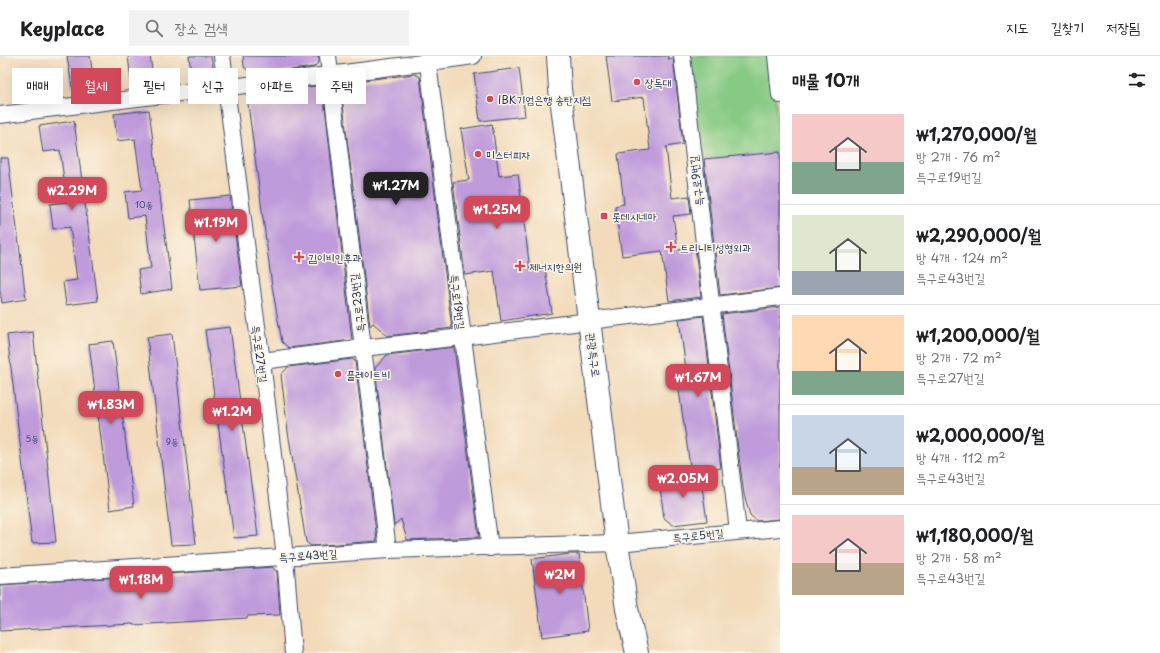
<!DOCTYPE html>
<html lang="ko">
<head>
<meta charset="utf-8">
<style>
  body { margin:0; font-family:"Playpen Sans","Poor Story",sans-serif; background:#f2f2f2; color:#202124; height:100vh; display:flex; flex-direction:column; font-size:15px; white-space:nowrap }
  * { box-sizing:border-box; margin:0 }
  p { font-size:13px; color:#757577 }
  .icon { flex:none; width:22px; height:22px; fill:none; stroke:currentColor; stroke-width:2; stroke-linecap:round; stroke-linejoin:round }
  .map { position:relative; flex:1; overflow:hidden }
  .sheet { display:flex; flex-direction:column; background:#fff; width:380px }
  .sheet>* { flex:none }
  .guide { position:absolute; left:12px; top:12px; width:380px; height:36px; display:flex; gap:8px }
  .price { position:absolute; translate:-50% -34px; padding:0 9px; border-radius:8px; background:#d1495b; color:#fff; font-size:13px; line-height:26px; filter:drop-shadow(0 1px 2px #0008) }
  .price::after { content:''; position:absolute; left:50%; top:24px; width:12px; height:9px; margin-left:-6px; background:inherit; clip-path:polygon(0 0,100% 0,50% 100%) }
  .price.active { background:#222; color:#fff }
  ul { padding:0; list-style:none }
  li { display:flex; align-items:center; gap:12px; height:100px; padding:0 12px }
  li+li { border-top:1px solid #e0e0e0 }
  li span { display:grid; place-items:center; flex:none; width:112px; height:80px; border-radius:0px; color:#555 }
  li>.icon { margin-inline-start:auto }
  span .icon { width:48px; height:48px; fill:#fffc; stroke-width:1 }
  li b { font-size:17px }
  h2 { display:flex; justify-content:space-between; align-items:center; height:48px; padding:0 12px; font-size:17px }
  .pill { padding:0 14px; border-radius:0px; background:#fff; box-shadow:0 4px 16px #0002; font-size:14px; line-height:36px }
  .pill.active { background:#d1495b; color:#fff }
  header { display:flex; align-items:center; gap:24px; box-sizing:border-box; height:56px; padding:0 20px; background:#fff; border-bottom:1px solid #e0e0e0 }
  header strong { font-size:19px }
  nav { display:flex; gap:22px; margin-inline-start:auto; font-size:14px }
  .search { width:280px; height:36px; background:#f2f2f2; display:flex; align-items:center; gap:10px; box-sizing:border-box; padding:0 14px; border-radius:0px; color:#757577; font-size:15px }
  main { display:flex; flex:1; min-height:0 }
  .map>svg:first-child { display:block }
  .green { fill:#87ca84; stroke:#517c71 }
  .building { fill:#c09bdc }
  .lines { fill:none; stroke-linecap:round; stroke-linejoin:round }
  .street-casing { stroke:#3b496c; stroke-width:18 }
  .secondary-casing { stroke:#3b496c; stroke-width:24 }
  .street { stroke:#fff; stroke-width:16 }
  .secondary { stroke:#fff; stroke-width:22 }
  .poi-dot { fill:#d1495b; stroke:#fcf5e5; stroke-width:1.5 }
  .labels { text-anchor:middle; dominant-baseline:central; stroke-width:3; stroke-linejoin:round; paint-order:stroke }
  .number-label { font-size:9px; fill:#444a7e }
  .poi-label { font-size:11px; fill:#1b2f5e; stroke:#fcf5e5; text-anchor:start }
  .street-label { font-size:11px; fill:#1b2f5e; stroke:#fcf5e5 }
</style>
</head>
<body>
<header>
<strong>Keyplace</strong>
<div class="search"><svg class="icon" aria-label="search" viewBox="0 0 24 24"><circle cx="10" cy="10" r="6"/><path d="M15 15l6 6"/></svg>장소 검색</div>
<nav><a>지도</a><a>길찾기</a><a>저장됨</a></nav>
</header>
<main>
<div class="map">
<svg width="780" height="597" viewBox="0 0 780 597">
  <rect width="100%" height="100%" fill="#fcf5e5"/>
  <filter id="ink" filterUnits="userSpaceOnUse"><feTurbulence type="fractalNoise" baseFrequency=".025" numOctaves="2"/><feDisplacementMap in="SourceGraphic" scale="8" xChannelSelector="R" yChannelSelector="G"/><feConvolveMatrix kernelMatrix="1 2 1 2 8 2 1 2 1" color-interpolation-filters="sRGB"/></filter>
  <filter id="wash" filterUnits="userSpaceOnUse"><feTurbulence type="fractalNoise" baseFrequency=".012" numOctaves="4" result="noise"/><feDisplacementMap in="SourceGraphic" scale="16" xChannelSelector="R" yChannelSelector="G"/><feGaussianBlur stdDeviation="0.9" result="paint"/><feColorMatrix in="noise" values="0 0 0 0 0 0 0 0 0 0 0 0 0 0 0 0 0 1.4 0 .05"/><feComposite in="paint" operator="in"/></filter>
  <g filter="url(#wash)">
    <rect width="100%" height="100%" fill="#f2daba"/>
    <!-- green -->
    <path class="green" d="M688,0H772L780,96L698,103Z"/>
    <g id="blocks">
      <!-- building -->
      <g class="building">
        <path d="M67,0H90L94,28L72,31Z"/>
        <path d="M128,0H150L153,21L131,24Z"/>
        <path d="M189,0H211L213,12L191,15Z"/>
        <path d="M243,0H319V6L314,11L254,19L244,11Z"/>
        <path d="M606,0H668V3L673,2L683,88L666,91L672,142L689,140L691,158L673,160L678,194L695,192L701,241L669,245L662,195L622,200L615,150L624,148L618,98L650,94L644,41L612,45Z"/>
        <path d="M519,12L525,60L480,65L474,18Z"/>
        <path d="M415,18L420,21L452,272L388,280L373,267L370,270L342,41L356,25Z"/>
        <path d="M316,30L323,34L352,284L289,292L282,286L272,230L248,48L258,37Z"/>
        <path d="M149,54L172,233L141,238L138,214L151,212L145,160L128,162L125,136L142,134L135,83L117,85L114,58Z"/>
        <path d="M74,65L98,245L66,249L63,226L77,224L70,171L53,173L50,148L67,146L60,94L43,96L39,70Z"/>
        <path d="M492,68L499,120L518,118L530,214L545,212L552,257L501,265L494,215L465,219L453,126L469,124L461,73Z"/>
        <path d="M780,96V232L720,239L704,103Z"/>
        <path d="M0,102H8L26,243L2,247L0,234Z"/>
        <path d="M230,140L242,230L200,234L190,144Z"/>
        <path d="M780,251V463L757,465L750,459L744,438L740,409L722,258Z"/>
        <path d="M703,260L721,412L691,417L676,314L686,313L679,263Z"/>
        <path d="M230,271L258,480L234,482L205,274Z"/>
        <path d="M33,276L56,486L32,487L7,279Z"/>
        <path d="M172,278L196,488L171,489L147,281Z"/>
        <path d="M113,285L134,450L110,454L89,288Z"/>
        <path d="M454,291L479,481L407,484L401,463L394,469L375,312L387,299Z"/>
        <path d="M352,303L355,305L377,485L311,490L306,486L288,376L281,319L288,311Z"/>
        <path d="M700,417L707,465L673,469L664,462L659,423Z"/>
        <path d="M570,498H579L588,575L542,581L532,503Z"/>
        <path d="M272,511L277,516L280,559L247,560V562L133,569V568L0,575V529Z"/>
      </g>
    </g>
  </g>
  <g filter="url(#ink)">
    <use href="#blocks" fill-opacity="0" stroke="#3b496c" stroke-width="1"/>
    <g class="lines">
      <!-- street casing -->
      <g class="street-casing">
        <g id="street">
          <path d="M222,0L254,249L262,305L285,501L293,597"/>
          <path d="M328,0L363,292L388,494"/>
          <path d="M427,0L490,492"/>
          <path d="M682,0L738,475"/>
          <path d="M776,0L780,39"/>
          <path d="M0,59C158,39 316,22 473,0"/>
          <path d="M262,305L363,292L462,281L780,241"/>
          <path d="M0,520L388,494L617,487L780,472"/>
        </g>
      </g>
      <!-- secondary casing -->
      <g class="secondary-casing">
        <path id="secondary" d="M558,0L560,33L617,487L627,553L637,597"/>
      </g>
      <!-- street -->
      <use href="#street" class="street"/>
      <!-- secondary -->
      <use href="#secondary" class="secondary"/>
    </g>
  </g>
  <!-- markers -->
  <g class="poi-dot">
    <circle cx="637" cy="26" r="4"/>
    <circle cx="490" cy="43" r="4"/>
    <circle cx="478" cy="98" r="4"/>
    <rect x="600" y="156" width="8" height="8" rx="2"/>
    <path d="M669 185h4v4h4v4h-4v4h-4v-4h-4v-4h4z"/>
    <path d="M297 195h4v4h4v4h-4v4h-4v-4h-4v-4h4z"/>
    <path d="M518 204h4v4h4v4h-4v4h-4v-4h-4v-4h4z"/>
    <circle cx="338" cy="318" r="4"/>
  </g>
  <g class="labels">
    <!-- number labels -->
    <g class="number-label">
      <text x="144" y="148">10동</text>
      <text x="32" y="382">5동</text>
      <text x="172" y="385">9동</text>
    </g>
    <!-- poi labels -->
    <g class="poi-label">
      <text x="645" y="26">장독대</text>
      <text x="498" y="43">IBK기업은행 송탄지점</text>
      <text x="486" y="98">미스터피자</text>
      <text x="612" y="160">롯데시네마</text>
      <text x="680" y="191">트리니티성형외과</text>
      <text x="308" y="201">김이비인후과</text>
      <text x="529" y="210">제너지한의원</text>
      <text x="346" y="318">플레이트비</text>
    </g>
    <!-- street labels -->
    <g class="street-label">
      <text transform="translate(696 125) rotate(-97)">특구로9번길</text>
      <text transform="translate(458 246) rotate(83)">특구로19번길</text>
      <text transform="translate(357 247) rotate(-97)">특구로23번길</text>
      <text transform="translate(260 298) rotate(82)">특구로27번길</text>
      <text transform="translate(594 299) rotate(83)">관광특구로</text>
      <text transform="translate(698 479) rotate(-6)">특구로5번길</text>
      <text transform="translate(308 499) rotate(-4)">특구로43번길</text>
    </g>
  </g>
</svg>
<b class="price active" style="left:396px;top:150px">₩1.27M</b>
<b class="price" style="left:72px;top:155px">₩2.29M</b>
<b class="price" style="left:497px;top:174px">₩1.25M</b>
<b class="price" style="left:216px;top:187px">₩1.19M</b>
<b class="price" style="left:698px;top:342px">₩1.67M</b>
<b class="price" style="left:111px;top:369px">₩1.83M</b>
<b class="price" style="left:232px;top:376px">₩1.2M</b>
<b class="price" style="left:683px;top:443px">₩2.05M</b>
<b class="price" style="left:560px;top:539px">₩2M</b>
<b class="price" style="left:141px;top:544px">₩1.18M</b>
<div class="guide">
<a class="pill">매매</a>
<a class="pill active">월세</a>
<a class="pill">필터</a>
<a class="pill">신규</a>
<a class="pill">아파트</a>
<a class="pill">주택</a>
</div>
</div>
<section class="sheet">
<h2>매물 10개<svg class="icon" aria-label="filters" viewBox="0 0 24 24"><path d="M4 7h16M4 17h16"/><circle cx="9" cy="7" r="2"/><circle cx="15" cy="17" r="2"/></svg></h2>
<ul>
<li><span style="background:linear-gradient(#f6c9c9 60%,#7fa58c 0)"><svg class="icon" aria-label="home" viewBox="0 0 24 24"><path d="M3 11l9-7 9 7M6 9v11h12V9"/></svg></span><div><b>₩1,270,000/월</b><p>방 2개 · 76 m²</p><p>특구로19번길</p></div></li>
<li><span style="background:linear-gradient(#dfe7d0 70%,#9aa5b1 0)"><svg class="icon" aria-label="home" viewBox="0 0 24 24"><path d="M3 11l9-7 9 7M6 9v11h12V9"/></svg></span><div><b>₩2,290,000/월</b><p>방 4개 · 124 m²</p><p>특구로43번길</p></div></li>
<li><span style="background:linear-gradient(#ffd9b3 70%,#7fa58c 0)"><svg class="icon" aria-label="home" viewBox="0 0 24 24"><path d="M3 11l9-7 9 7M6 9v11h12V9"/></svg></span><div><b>₩1,200,000/월</b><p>방 2개 · 72 m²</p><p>특구로27번길</p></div></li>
<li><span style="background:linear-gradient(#c9d6e8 65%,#b9a48a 0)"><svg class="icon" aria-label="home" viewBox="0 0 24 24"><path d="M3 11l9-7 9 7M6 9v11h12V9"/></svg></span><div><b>₩2,000,000/월</b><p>방 4개 · 112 m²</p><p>특구로43번길</p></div></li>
<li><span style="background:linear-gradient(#f6c9c9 60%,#b9a48a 0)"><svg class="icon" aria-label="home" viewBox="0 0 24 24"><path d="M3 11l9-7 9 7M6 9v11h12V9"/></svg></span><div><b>₩1,180,000/월</b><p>방 2개 · 58 m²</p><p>특구로43번길</p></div></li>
</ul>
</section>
</main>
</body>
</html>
